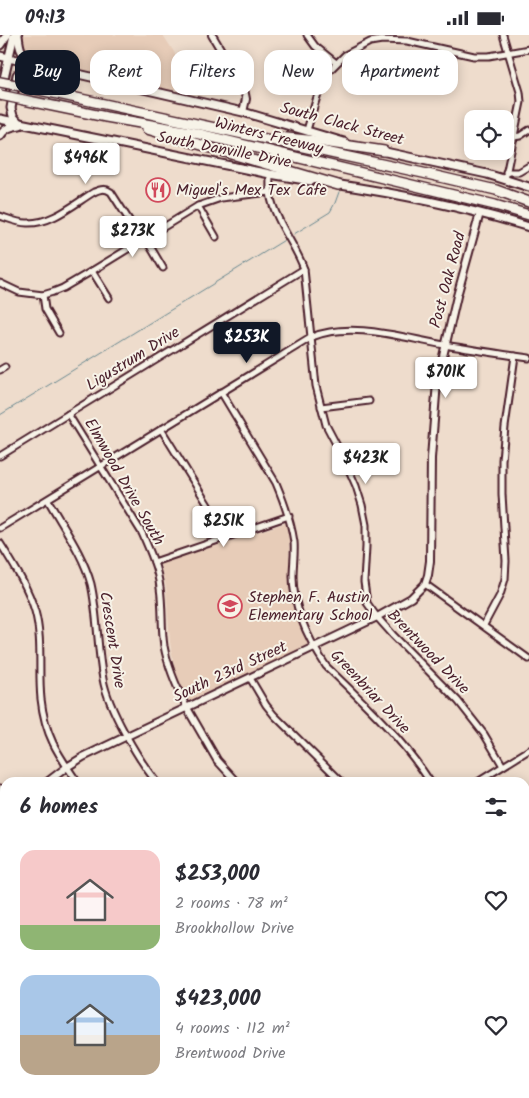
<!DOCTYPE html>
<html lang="en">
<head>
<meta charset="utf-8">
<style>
  body { margin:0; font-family:Kalam,sans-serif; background:#f2f2f3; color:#2b2b33; height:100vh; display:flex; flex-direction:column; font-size:19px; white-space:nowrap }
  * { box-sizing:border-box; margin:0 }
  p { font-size:16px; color:#7c7c81 }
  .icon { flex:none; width:28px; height:28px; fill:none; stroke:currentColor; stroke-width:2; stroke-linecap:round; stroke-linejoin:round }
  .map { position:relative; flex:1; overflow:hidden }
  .side { position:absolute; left:0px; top:742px; width:530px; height:321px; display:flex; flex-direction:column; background:#fff; border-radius:15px 15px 0 0; box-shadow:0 2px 12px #0003 }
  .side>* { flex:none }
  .top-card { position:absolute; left:15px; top:15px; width:500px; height:45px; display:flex; gap:10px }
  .tools { position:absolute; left:464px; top:75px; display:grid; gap:10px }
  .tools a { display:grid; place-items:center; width:50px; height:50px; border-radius:10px; background:#fff; box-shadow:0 2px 12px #0003; font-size:25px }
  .price { position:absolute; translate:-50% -42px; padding:0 11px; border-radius:5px; background:#fff; color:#222; font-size:16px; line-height:32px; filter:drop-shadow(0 1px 2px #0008) }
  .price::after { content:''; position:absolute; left:50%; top:30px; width:15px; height:11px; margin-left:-8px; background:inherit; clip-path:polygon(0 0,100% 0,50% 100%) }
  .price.on { background:#111827; color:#fff }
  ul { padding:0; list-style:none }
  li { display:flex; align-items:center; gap:15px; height:125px; padding:0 20px }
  li span { display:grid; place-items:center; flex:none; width:140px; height:100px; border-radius:15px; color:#555 }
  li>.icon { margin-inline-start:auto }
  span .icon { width:60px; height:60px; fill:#fffc; stroke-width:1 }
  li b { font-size:21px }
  h2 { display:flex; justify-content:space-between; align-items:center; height:60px; padding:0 20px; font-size:21px }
  .tag { padding:0 18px; border-radius:15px; background:#fff; box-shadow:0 2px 12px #0003; font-size:18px; line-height:45px }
  .tag.on { background:#111827; color:#fff }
  .status { display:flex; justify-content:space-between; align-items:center; height:35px; padding:0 25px; background:#fff; direction:ltr }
  .status svg { height:14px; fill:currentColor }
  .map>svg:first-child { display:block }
  .built { fill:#e7ccb8 }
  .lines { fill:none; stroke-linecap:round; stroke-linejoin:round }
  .stream { stroke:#67878f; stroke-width:1 }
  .minor-casing { stroke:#4a1f2b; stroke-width:9 }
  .tertiary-casing { stroke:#4a1f2b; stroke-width:10 }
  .secondary-casing { stroke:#4a1f2b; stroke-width:11 }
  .motorway-casing { stroke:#4a1f2b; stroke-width:12 }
  .minor { stroke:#f7f3e8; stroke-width:5 }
  .tertiary { stroke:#f7f3e8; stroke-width:6 }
  .secondary { stroke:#f7f3e8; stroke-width:7 }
  .motorway { stroke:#f7f3e8; stroke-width:9 }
  .motorway-bridge-casing { stroke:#4a1f2b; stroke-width:12; stroke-linecap:butt }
  .motorway-bridge { stroke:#f7f3e8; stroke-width:9 }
  .labels { text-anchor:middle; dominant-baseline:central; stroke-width:4; stroke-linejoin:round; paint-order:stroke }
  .street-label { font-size:16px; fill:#4a1f2b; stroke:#f7f3e8 }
  .poi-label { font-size:16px; fill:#4a1f2b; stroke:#f7f3e8; text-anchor:start }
</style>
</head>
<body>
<div class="status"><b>09:13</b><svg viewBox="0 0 49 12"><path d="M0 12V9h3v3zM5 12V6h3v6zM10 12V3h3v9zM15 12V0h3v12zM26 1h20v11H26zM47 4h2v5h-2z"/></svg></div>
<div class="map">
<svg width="529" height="1063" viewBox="0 0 529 1063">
  <rect width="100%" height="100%" fill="#eedccc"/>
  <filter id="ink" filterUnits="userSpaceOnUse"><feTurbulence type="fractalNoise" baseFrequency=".02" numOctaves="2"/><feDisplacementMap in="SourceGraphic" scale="10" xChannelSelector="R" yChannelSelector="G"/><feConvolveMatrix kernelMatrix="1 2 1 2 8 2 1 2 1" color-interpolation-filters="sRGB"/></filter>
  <g filter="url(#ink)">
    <!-- built -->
    <g class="built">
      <path d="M21,0H163L174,17L178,28L174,59L32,22L22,14Z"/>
      <path d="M286,488L289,506L290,559L298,587L308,610L189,666L179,646L174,631L170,607L166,552L160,529Z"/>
    </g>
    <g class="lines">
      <!-- stream -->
      <g class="stream">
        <path d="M294,199L330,177L335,168L339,157"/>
        <path d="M0,380L286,204"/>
        <path d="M0,1013L5,1017"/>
        <path d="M73,1059L91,1063"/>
      </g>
      <!-- minor casing -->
      <g class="minor-casing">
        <g id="minor">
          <path d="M307,0L315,11L336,28"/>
          <path d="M503,0L520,57L521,67L505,145"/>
          <path d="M307,95L323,42L345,20L370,7L382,5L407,6L474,21H489L529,14"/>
          <path d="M514,102L520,101L529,95"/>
          <path d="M506,137H519L529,131"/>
          <path d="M270,139C270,149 269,158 272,167C278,190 296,211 304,234L316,351L326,390L345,426L356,451L362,470L366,490V512L364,547L367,568L377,582L393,600L458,666L484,699L503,731"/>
          <path d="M198,171L216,202"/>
          <path d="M0,181C9,184 18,188 27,188C52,189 74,169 94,157C101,154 105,153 111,157L140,202L147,206L163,233"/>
          <path d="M92,236L109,263"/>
          <path d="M0,248L19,257L43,260L53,257L63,253L92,236L198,171L221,163L270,157"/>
          <path d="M43,260L45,274L59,298"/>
          <path d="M0,335L5,332"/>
          <path d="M221,357L276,448C284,467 291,486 294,507C295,518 293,530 293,541C293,573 308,604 326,631C363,667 403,704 431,748"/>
          <path d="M321,372L369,366"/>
          <path d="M68,379L142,498C150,516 158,534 160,553C163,572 161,592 164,611C168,633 177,653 187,673"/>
          <path d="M161,394L208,470L222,503"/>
          <path d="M0,421L304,234"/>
          <path d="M48,465C63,492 83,519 91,549C98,580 97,613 103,644C108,673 138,724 157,748"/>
          <path d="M0,493L312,302C352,286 403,303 445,310C473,315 501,319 529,323"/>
          <path d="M0,508C13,529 28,552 35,576C43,605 38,635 41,664C45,701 58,719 78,748"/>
          <path d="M154,527L289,481"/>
          <path d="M425,549L529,624"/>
          <path d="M484,590L500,560L505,544L506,526L502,459V425L505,392L515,321"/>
          <path d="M250,643L266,670L274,680L343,748"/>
          <path d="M476,748L529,715"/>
          <path d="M0,753L5,761"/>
          <path d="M525,809L529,807"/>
          <path d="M525,819H529"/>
          <path d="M0,854L5,861"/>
          <path d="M0,954L5,959"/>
          <path d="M167,1059L169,1063"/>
          <path d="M272,1059L273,1063"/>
          <path d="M454,1059V1063"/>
        </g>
      </g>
      <!-- tertiary casing -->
      <g class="tertiary-casing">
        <g id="tertiary">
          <path d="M212,0L244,54L246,64L243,77"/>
          <path d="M187,673L217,725L238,748"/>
          <path d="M46,748L67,732L83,722L377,582L411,563L425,549L428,540L430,526L431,423L437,347L457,261L480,178"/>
          <path d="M0,781L5,777"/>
          <path d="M361,1059V1063"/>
          <path d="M44,1063L45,1059"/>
        </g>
      </g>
      <!-- secondary casing -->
      <g class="secondary-casing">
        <g id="secondary">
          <path d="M18,0C20,19 21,17 37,26"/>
          <path d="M0,10L7,0"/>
          <path d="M0,21L243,77L344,107"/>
          <path d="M0,61L14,0"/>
          <path d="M0,84L270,139L311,146"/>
          <path d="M19,88L13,81L11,73L17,40L22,34L36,30"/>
          <path d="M0,101C5,93 11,91 20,90"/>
          <path d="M381,116L487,139L529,152"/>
          <path d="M334,149C401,159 465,172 529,192"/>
        </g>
      </g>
      <!-- motorway casing -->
      <g class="motorway-casing">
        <g id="motorway">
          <path d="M21,51L423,138L496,155L529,167"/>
          <path d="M24,65L106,82L191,97L495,170L529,180"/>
          <path d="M147,94L338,150"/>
          <path d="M277,102L317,106L384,116"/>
        </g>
      </g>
      <!-- minor -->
      <use href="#minor" class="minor"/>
      <!-- tertiary -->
      <use href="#tertiary" class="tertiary"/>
      <!-- secondary -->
      <use href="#secondary" class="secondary"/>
      <!-- motorway -->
      <use href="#motorway" class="motorway"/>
      <!-- motorway-bridge casing -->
      <g class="motorway-bridge-casing">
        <g id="motorway-bridge">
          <path d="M0,47L21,51"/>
          <path d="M0,60L24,65"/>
        </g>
      </g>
      <!-- motorway-bridge -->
      <use href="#motorway-bridge" class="motorway-bridge"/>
    </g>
  </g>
  <!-- icons -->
  <defs>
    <g id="restaurant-ring" transform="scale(1.25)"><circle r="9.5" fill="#f7f3e8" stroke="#d1495b" stroke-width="1.5"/><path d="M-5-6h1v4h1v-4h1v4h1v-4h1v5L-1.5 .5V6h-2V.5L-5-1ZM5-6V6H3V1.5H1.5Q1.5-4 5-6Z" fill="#d1495b"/></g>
    <g id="school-ring" transform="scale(1.25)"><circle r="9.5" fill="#f7f3e8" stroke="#d1495b" stroke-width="1.5"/><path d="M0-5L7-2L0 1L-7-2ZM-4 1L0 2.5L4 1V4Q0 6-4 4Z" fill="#d1495b"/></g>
  </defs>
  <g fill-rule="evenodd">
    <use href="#restaurant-ring" x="158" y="155"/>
    <use href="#school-ring" x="230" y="571"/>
  </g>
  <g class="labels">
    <!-- street labels -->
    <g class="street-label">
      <text transform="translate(342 89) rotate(15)">South Clack Street</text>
      <text transform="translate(269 101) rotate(14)">Winters Freeway</text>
      <text transform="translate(224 115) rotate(11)">South Danville Drive</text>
      <text transform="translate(448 245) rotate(-75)">Post Oak Road</text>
      <text transform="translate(133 324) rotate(-32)">Ligustrum Drive</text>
      <text transform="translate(124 447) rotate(60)">Elmwood Drive South</text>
      <text transform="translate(112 605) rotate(81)">Crescent Drive</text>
      <text transform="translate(428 617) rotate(46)">Brentwood Drive</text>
      <text transform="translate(230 637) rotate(-25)">South 23rd Street</text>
      <text transform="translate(370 657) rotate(47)">Greenbriar Drive</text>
    </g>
    <!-- poi labels -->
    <g class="poi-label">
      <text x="176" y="155">Miguel's Mex Tex Cafe</text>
      <text x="248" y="562">Stephen F. Austin<tspan x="248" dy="18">Elementary School</tspan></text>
    </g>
  </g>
</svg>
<div class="tools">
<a><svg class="icon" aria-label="locate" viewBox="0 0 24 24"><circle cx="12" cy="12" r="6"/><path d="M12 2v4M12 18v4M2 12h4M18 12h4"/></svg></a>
</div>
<b class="price" style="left:86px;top:150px">$496K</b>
<b class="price" style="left:133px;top:223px">$273K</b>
<b class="price on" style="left:247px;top:329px">$253K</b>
<b class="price" style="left:446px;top:364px">$701K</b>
<b class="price" style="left:366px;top:450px">$423K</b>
<b class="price" style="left:224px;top:513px">$251K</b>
<div class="top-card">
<a class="tag on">Buy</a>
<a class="tag">Rent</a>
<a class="tag">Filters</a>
<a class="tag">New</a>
<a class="tag">Apartment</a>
</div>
<section class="side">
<h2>6 homes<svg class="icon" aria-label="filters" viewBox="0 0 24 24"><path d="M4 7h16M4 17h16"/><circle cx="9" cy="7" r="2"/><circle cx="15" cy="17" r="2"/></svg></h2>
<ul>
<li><span style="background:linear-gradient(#f6c9c9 75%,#8fb573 0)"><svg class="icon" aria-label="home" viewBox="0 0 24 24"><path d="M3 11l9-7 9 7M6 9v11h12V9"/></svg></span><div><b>$253,000</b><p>2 rooms · 78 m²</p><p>Brookhollow Drive</p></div><svg class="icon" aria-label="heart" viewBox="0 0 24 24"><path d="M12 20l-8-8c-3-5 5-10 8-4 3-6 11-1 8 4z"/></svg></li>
<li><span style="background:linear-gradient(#a9c7e8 60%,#b9a48a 0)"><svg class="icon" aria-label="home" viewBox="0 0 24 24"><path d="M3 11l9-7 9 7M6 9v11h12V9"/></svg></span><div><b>$423,000</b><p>4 rooms · 112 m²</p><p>Brentwood Drive</p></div><svg class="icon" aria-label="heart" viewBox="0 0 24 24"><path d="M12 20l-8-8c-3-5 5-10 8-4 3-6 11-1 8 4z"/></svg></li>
</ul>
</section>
</div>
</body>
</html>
